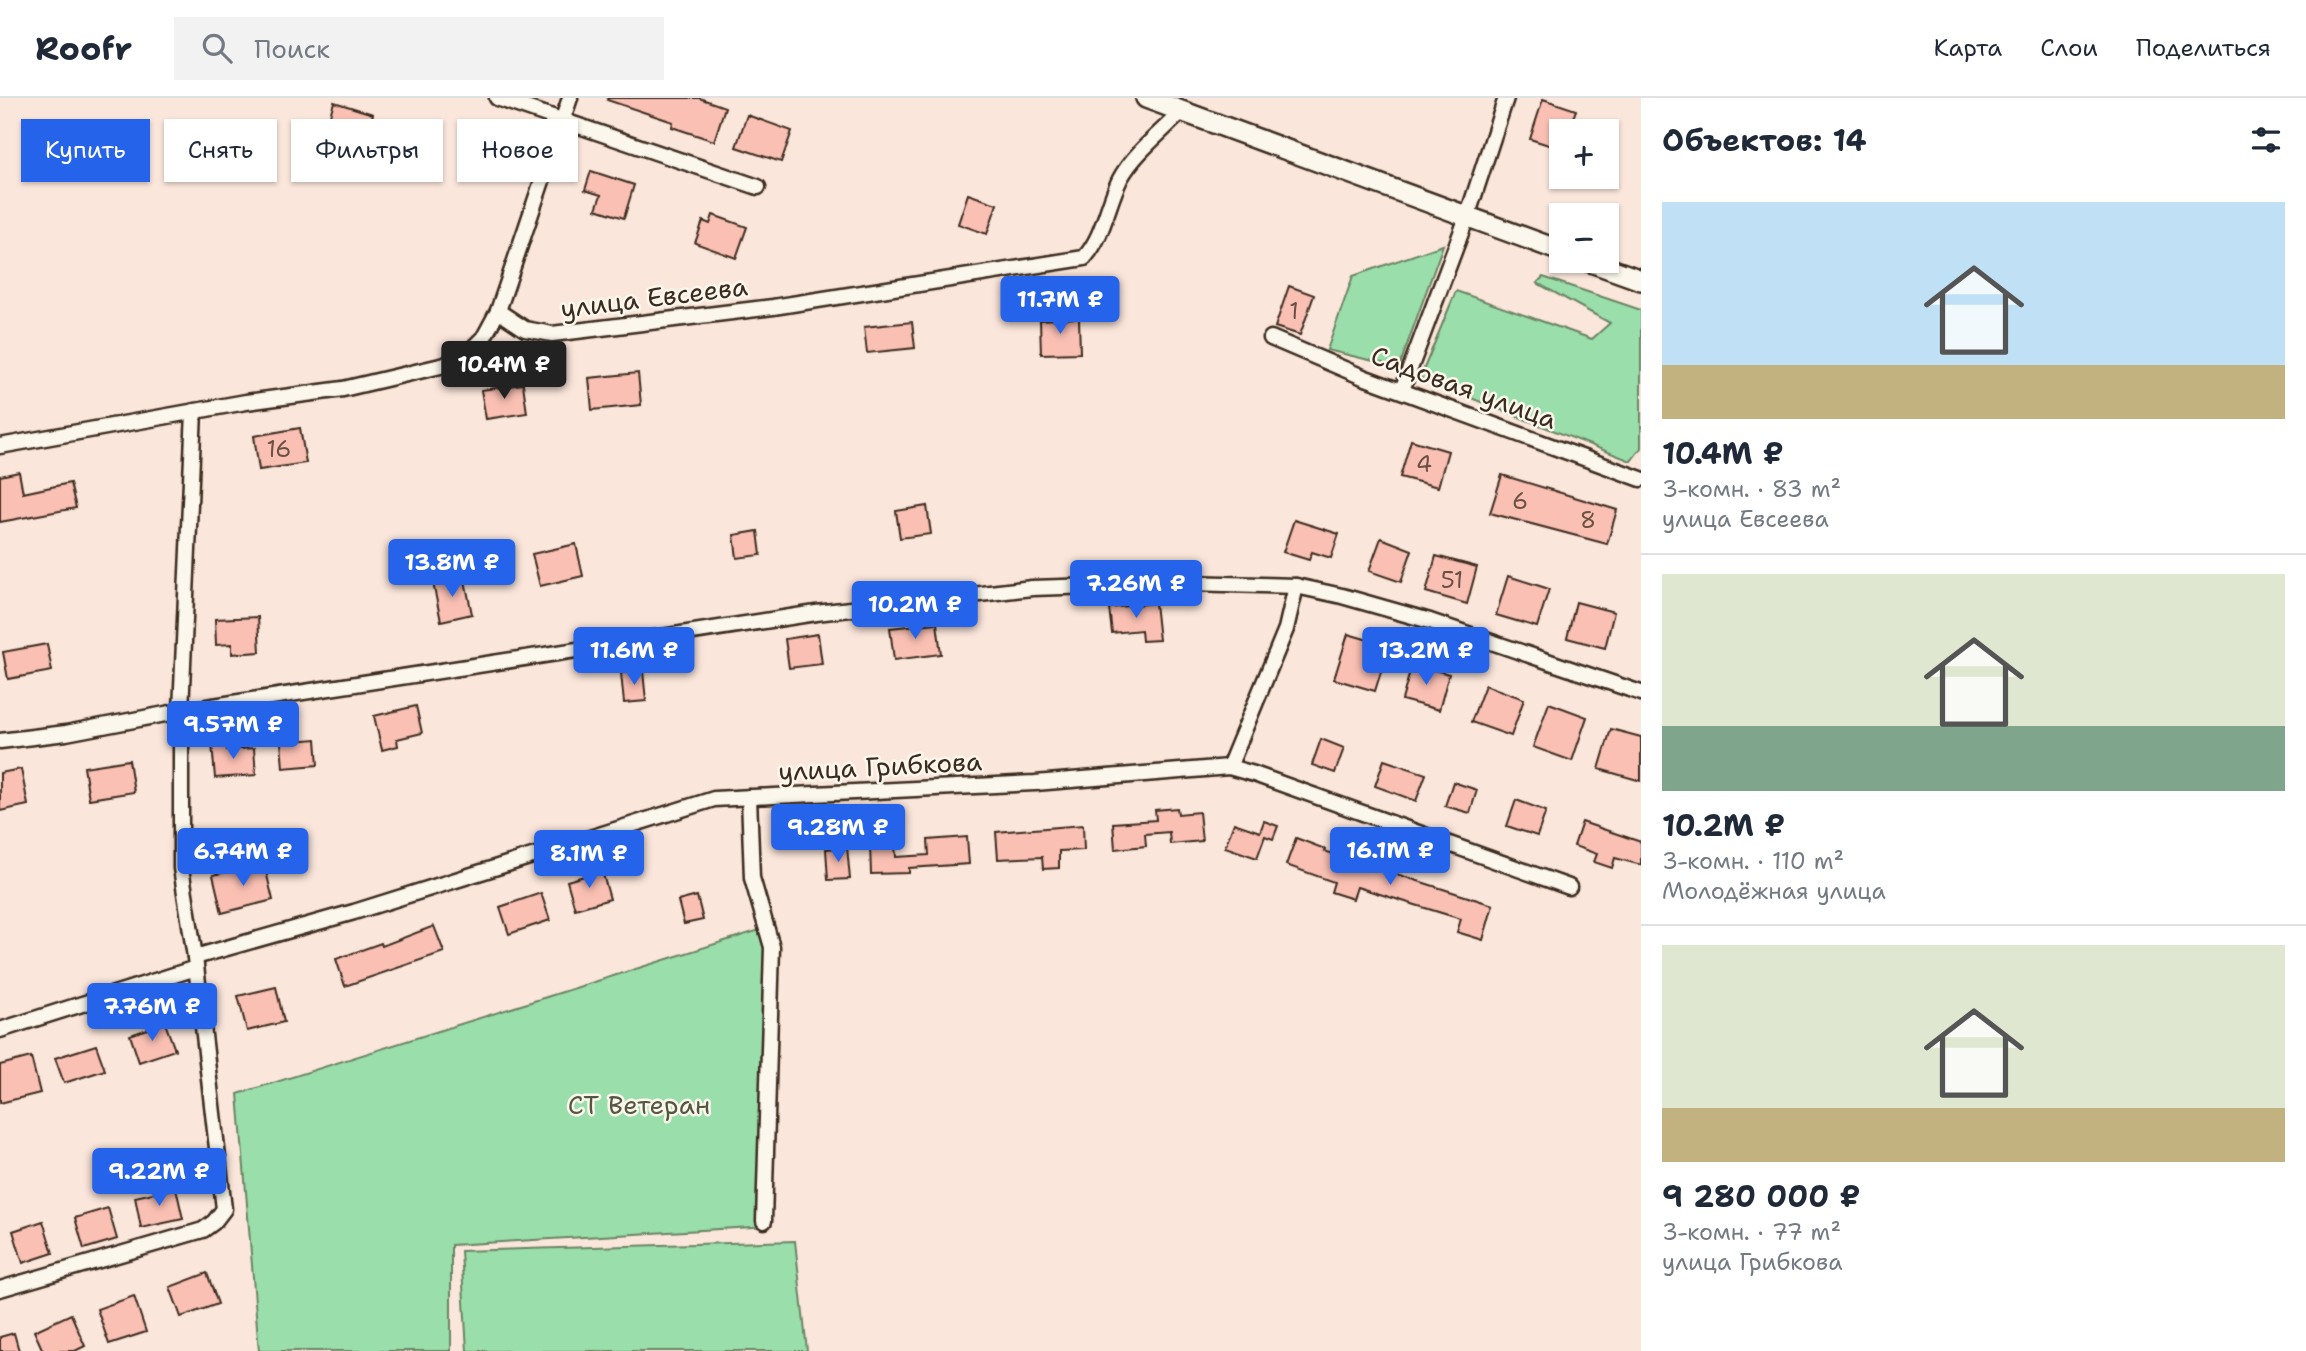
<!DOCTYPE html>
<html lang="ru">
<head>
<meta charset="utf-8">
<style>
  body { margin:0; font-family:"Shantell Sans",sans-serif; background:#f2f2f3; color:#1f2937; height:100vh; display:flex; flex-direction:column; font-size:26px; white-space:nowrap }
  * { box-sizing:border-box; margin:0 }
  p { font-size:23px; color:#747a83 }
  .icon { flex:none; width:38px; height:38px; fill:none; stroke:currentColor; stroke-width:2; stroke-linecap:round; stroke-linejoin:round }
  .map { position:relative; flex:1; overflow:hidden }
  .side { display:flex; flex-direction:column; background:#fff; width:665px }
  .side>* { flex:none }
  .hud { position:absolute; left:21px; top:21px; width:665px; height:63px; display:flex; gap:14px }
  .controls { position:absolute; left:1549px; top:21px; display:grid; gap:14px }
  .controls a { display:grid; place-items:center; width:70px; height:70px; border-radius:0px; background:#fff; box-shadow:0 2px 5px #0004; font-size:35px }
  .price { position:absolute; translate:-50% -60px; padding:0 16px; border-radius:7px; background:#2563eb; color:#fff; font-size:23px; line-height:46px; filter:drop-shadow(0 2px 4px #0008) }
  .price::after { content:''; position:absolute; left:50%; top:42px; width:21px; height:16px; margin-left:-10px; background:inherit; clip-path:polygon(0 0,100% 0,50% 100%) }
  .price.on { background:#222; color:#fff }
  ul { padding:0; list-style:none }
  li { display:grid; align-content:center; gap:14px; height:371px; padding:0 21px }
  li+li { border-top:2px solid #e0e1e3 }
  li span { display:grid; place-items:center; height:217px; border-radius:0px; color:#555 }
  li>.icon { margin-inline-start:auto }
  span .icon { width:126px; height:126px; fill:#fffc; stroke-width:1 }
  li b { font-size:30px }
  h2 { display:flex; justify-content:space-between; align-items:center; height:84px; padding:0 21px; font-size:30px }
  .chip { padding:0 24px; border-radius:0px; background:#fff; box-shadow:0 2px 5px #0004; font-size:24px; line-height:63px }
  .chip.on { background:#2563eb; color:#fff }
  header { display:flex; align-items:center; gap:42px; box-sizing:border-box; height:98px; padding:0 35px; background:#fff; border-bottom:2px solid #e0e1e3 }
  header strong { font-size:33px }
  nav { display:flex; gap:38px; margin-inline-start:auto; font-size:24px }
  .search { width:490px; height:63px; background:#f2f2f3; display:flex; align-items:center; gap:18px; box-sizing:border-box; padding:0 24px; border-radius:0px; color:#747a83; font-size:26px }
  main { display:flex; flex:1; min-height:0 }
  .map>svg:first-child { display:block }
  .green { fill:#9adfab; stroke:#6a8464; stroke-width:2 }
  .building { fill:#fac0b4; stroke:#3b2a1e; stroke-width:2 }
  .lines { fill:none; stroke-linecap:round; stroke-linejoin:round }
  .minor-casing { stroke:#3b2a1e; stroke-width:19 }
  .secondary-casing { stroke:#3b2a1e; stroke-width:24 }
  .minor { stroke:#fbf7ec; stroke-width:14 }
  .secondary { stroke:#fbf7ec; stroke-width:19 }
  .labels { text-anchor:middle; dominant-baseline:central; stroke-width:5; stroke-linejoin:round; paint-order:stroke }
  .number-label { font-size:23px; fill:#6b5044 }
  .street-label { font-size:26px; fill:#3b2a1e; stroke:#fbf7ec }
  .park-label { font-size:26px; fill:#535741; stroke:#fbf7ec }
</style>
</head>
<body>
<header>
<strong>Roofr</strong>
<div class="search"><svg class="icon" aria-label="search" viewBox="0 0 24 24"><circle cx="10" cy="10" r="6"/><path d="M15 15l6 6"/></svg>Поиск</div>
<nav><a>Карта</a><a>Слои</a><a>Поделиться</a></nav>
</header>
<main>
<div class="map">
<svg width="1641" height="1253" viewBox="0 0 1641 1253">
  <rect width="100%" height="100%" fill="#fbe6db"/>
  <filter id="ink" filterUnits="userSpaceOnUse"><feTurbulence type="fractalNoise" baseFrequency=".0143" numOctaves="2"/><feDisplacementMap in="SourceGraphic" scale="14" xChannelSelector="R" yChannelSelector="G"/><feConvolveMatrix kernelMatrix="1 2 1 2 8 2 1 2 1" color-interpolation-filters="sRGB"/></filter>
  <g filter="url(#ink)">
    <!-- green -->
    <g class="green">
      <path d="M1443,147L1399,269L1327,252L1353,178Z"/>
      <path d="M1543,179L1641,212V350L1631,363L1420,280L1456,193L1592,241L1610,225L1537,185Z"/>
      <path d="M769,829V1128L451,1147V1253H259L238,996Z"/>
      <path d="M795,1143L807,1253H467L461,1153Z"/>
    </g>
    <!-- building -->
    <g class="building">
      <path d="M608,0H699L725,9L714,43L672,29L673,24L607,2Z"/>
      <path d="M1543,1L1576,12L1568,33H1561V51L1530,41Z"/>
      <path d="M334,4L373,16L363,49L324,37Z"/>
      <path d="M747,17L792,33L781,64L736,49Z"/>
      <path d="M591,73L634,87L624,120L596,111L601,97L585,92Z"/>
      <path d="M968,96L997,106L987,136L958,126Z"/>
      <path d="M713,117L747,129L736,160L695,145L703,123L710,126Z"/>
      <path d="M1289,188L1314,197L1300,237L1275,229Z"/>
      <path d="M1079,220L1080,255L1041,256L1040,222Z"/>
      <path d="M912,224L915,250L867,255L864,229Z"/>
      <path d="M638,275L641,307L592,312L589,280Z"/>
      <path d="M523,286L527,315L486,321L481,292Z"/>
      <path d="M300,330L306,365L259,372L254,338Z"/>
      <path d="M1411,342L1448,353L1438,389L1400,379Z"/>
      <path d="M19,374L23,395L70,385L76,410L0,424V378Z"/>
      <path d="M1502,377L1617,412L1607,446L1490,415Z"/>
      <path d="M927,408L931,436L900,440L896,413Z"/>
      <path d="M1294,422L1339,436L1331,460L1312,454L1309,462L1283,454Z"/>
      <path d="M758,433L761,457L737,460L734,437Z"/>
      <path d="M1381,440L1412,452L1401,484L1369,473Z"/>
      <path d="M576,446L583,478L540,488L532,456Z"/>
      <path d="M1436,458L1477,469L1467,506L1426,494Z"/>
      <path d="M464,478L472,516L441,523L433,485Z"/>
      <path d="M1508,478L1549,491L1537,529L1496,517Z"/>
      <path d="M1576,504L1614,514L1605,550L1567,540Z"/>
      <path d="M1155,505L1159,542L1142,543L1141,532L1112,535L1109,510Z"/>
      <path d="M258,519L260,554L232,556V546L216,547L215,521Z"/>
      <path d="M937,525L941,556L894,562L890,530Z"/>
      <path d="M818,536L822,566L789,570L785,541Z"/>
      <path d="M1348,536L1389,548L1375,593L1334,581Z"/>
      <path d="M47,546L52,573L8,581L3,554Z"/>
      <path d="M1412,566L1449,576L1439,612L1402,602Z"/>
      <path d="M643,573L646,603L624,605L621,575Z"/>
      <path d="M1485,587L1524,601L1511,638L1471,624Z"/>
      <path d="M1549,605L1587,619L1572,663L1533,649Z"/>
      <path d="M416,608L422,635L397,641L398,648L382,652L374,618Z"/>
      <path d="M1611,631L1641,639V683L1599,671Z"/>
      <path d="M316,641L318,667L283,670L281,644Z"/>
      <path d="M1321,641L1344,650L1335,675L1312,667Z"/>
      <path d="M226,644L227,652L254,650L256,677L215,680L212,645Z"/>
      <path d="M129,662L134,694L89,701L84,669Z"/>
      <path d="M1384,662L1426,676L1416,703L1375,688Z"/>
      <path d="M21,671L28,707L0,713V675Z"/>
      <path d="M1453,684L1477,692L1470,715L1445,708Z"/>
      <path d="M1516,702L1546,713L1537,738L1507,728Z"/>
      <path d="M1177,710L1178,716L1199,714L1202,743L1170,746L1169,734L1145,736L1146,748L1115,751L1113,725L1156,722L1155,712Z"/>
      <path d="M1264,723L1278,728L1273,741L1265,738L1257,760L1225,749L1234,725L1260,734Z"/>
      <path d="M1582,724L1641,744V767L1615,760L1612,770L1594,764L1597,756L1574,748Z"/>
      <path d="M1083,727L1084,752L1059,753V770L1043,771L1042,759L998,761L996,734Z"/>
      <path d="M967,739L969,766L909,770V775L871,776L870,746L895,745L896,759L929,757L928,742Z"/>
      <path d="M1296,740L1325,751L1324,753L1493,807L1483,842L1457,834L1461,821L1357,789L1353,801L1331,794L1334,784L1286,767Z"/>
      <path d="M847,749L850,781L828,782L826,751Z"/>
      <path d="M264,765L273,802L222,815L213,777Z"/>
      <path d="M602,773L610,801L575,811L567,783Z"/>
      <path d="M541,795L550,822L509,836L500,809Z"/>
      <path d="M697,798L703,822L684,826L678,803Z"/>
      <path d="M434,828L444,854L345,888L336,861L381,845L382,848Z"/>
      <path d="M276,889L284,924L247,933L238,898Z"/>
      <path d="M165,925L175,952L139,964L130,937Z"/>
      <path d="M96,947L105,972L64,985L55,960Z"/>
      <path d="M31,959L40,995L0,1005V967Z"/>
      <path d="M176,1090L183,1121L141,1130L135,1099Z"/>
      <path d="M108,1110L117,1141L84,1151L75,1120Z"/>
      <path d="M43,1123L53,1155L23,1165L13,1133Z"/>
      <path d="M207,1175L218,1206L181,1219L170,1189Z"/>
      <path d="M134,1198L146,1234L109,1246L97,1211Z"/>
      <path d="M71,1216L85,1248L75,1253H43L34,1233Z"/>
      <path d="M14,1235L19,1253H0V1239Z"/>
    </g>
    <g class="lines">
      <!-- minor casing -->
      <g class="minor-casing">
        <g id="minor">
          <path d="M497,0L758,89"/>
          <path d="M498,213L570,0"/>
          <path d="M1271,240L1363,279L1641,381"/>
          <path d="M1402,292L1467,119L1506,0"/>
          <path d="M0,348L246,304L343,291L445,267L473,250L484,239L498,213L525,231L552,236L773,209L1084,160C1104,138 1107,107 1120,81C1134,55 1162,34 1182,13"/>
          <path d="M0,643L66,635L181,613L816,515L1032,490L1187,485L1296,488L1342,498L1430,523L1641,595"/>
          <path d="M1229,669L1286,531L1296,488"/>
          <path d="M749,699L752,780L772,849L764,1123"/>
          <path d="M195,859L354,814L714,701L1035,685L1229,669L1254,676L1569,789"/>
          <path d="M0,932L196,870"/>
          <path d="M0,1191L203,1132L214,1124L224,1111L195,859L181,770V613L194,313"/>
        </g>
      </g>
      <!-- secondary casing -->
      <g class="secondary-casing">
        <g id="secondary">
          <path d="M1146,0L1561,153"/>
          <path d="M1588,163L1641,182"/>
        </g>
      </g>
      <!-- minor -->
      <use href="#minor" class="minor"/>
      <!-- secondary -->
      <use href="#secondary" class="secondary"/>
    </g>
  </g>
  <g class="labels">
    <!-- number labels -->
    <g class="number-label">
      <text x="1294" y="213">1</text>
      <text x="279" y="351">16</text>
      <text x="1424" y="366">4</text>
      <text x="1520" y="403">6</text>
      <text x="1588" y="422">8</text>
      <text x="1452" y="482">51</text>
    </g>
    <!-- street labels -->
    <g class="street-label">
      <text transform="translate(654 199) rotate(-7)">улица Евсеева</text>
      <text transform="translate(1464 289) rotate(20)">Садовая улица</text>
      <text transform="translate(880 668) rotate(-3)">улица Грибкова</text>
    </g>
    <!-- park labels -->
    <g class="park-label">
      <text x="639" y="1006">СТ Ветеран</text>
    </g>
  </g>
</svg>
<div class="controls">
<a>+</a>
<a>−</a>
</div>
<b class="price" style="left:1060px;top:238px">11.7M ₽</b>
<b class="price on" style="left:504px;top:303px">10.4M ₽</b>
<b class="price" style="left:452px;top:501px">13.8M ₽</b>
<b class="price" style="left:1136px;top:522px">7.26M ₽</b>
<b class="price" style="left:915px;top:543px">10.2M ₽</b>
<b class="price" style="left:634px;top:589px">11.6M ₽</b>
<b class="price" style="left:1426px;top:589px">13.2M ₽</b>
<b class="price" style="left:233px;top:663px">9.57M ₽</b>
<b class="price" style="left:838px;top:766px">9.28M ₽</b>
<b class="price" style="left:1390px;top:789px">16.1M ₽</b>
<b class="price" style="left:243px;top:790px">6.74M ₽</b>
<b class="price" style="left:589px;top:792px">8.1M ₽</b>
<b class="price" style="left:152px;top:945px">7.76M ₽</b>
<b class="price" style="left:159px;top:1110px">9.22M ₽</b>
<div class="hud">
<a class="chip on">Купить</a>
<a class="chip">Снять</a>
<a class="chip">Фильтры</a>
<a class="chip">Новое</a>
</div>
</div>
<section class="side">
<h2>Объектов: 14<svg class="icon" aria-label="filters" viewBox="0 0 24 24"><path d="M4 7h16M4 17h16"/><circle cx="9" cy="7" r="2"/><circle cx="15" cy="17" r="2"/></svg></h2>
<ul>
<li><span style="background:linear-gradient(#bfe0f5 75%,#c2b280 0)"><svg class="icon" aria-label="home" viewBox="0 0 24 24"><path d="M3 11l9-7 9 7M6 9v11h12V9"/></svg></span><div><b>10.4M ₽</b><p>3-комн. · 83 m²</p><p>улица Евсеева</p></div></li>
<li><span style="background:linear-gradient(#dfe7d0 70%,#7fa58c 0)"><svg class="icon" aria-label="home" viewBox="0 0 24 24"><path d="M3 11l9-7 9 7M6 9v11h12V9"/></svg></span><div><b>10.2M ₽</b><p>3-комн. · 110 m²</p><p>Молодёжная улица</p></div></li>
<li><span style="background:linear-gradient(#dfe7d0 75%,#c2b280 0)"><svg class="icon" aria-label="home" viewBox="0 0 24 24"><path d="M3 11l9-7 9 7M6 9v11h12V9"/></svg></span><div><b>9 280 000 ₽</b><p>3-комн. · 77 m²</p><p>улица Грибкова</p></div></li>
</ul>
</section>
</main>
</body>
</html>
